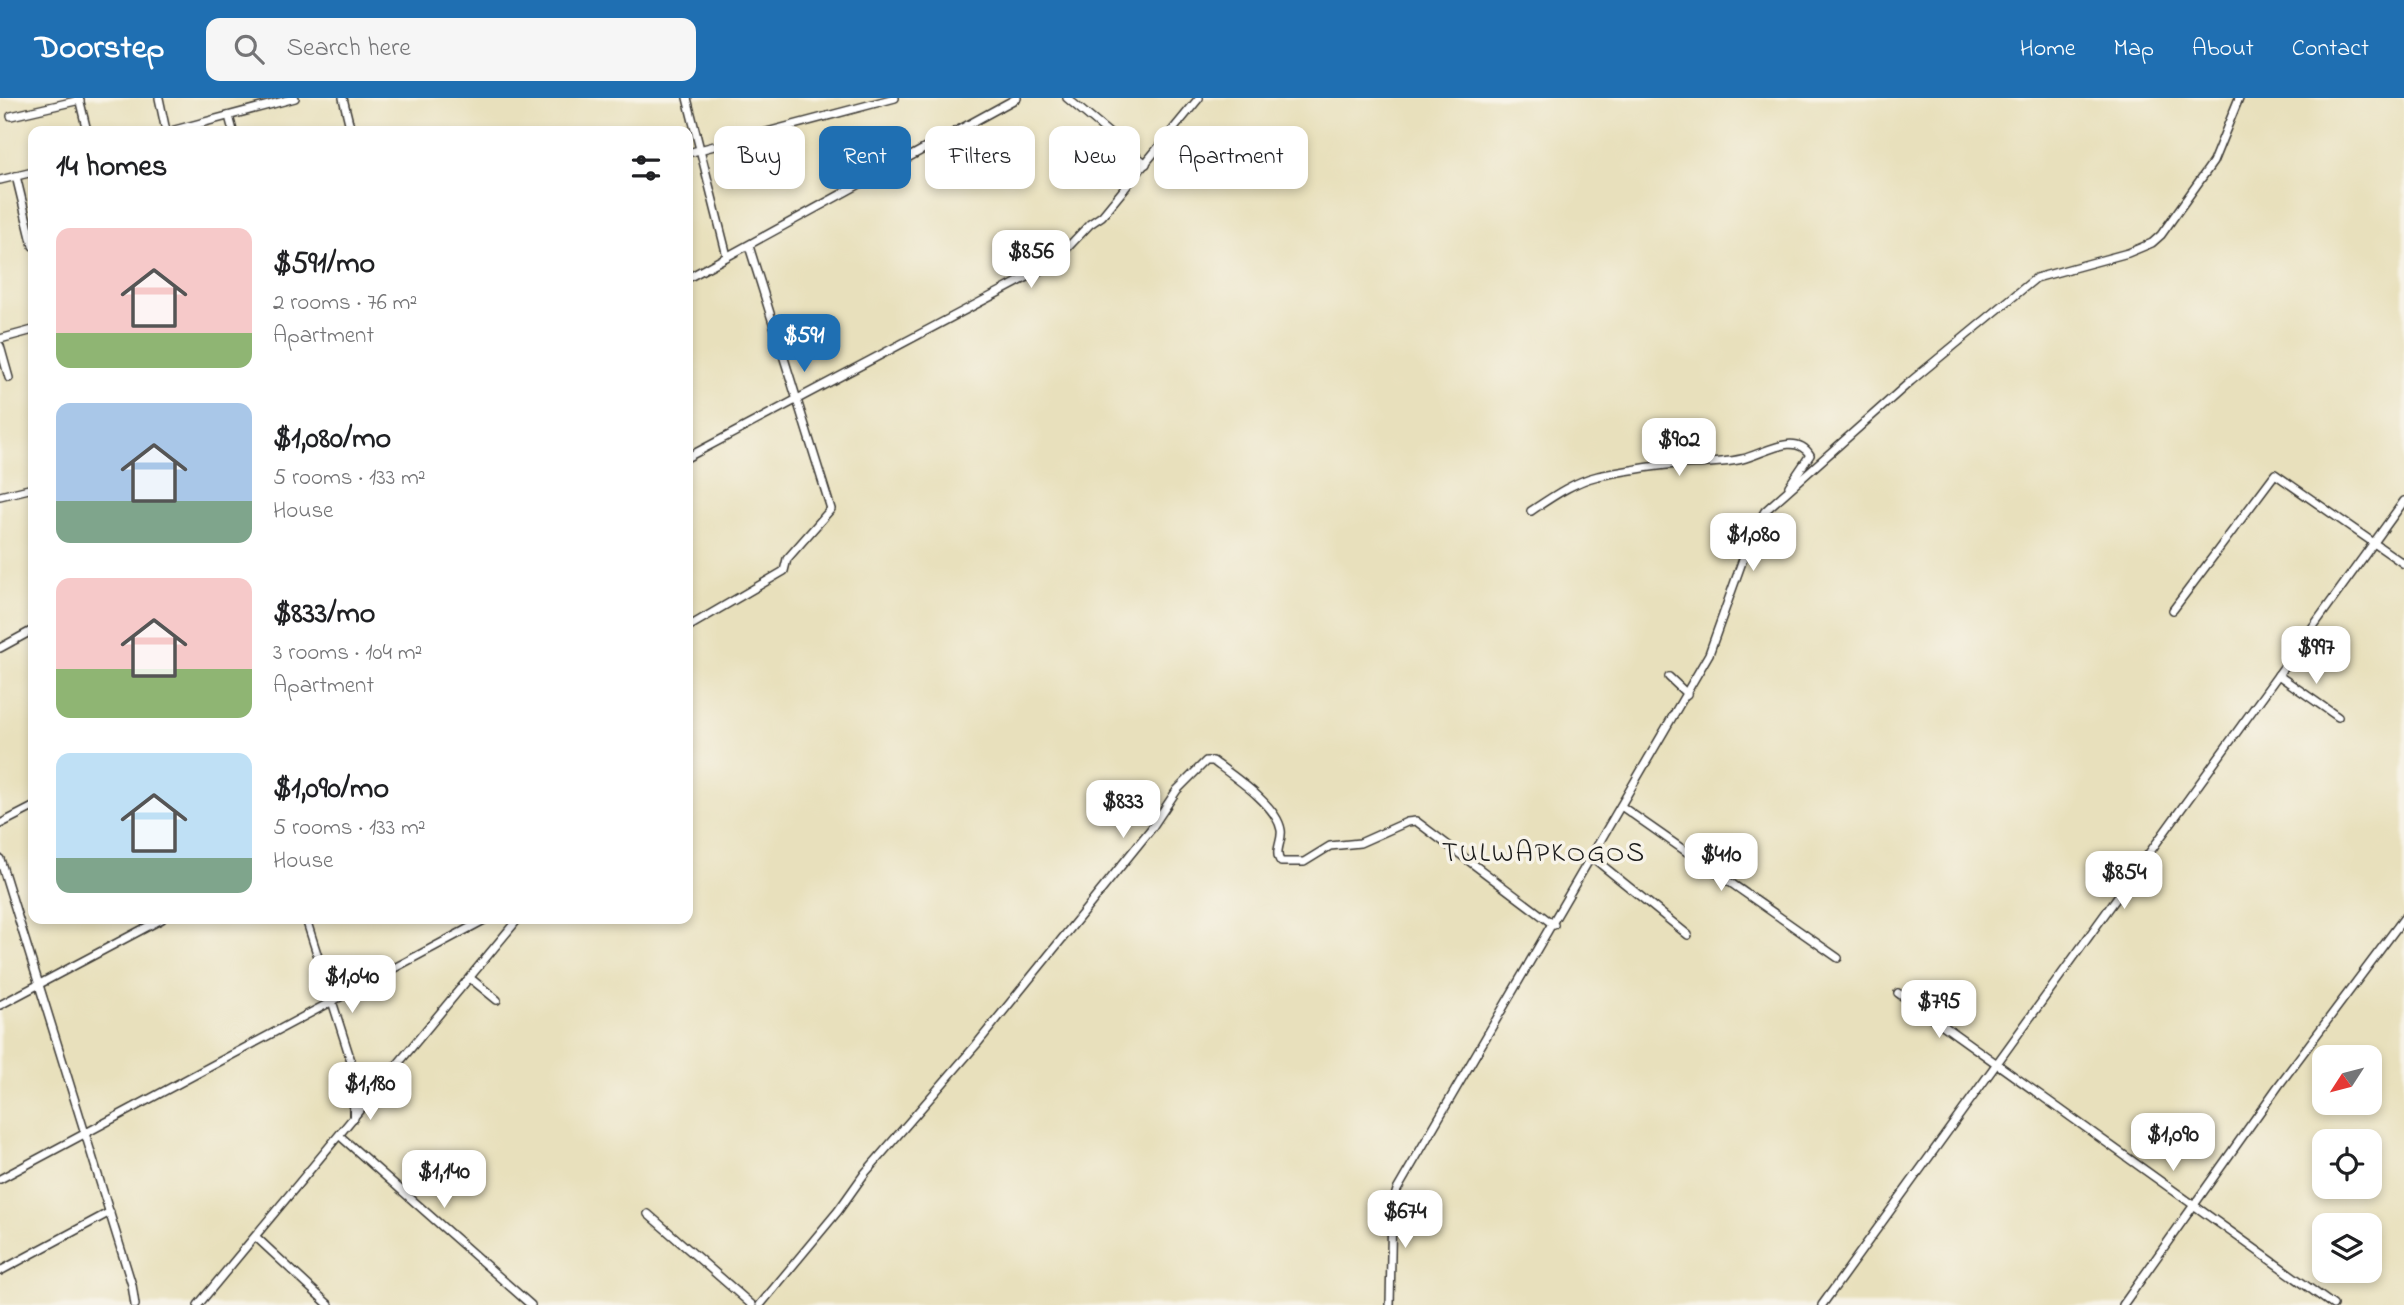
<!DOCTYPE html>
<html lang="en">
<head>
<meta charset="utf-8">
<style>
  body { margin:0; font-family:"Indie Flower",sans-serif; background:#f6f6f6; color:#202124; height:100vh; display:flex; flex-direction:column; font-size:26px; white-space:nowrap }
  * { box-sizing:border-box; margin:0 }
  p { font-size:23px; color:#757577 }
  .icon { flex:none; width:38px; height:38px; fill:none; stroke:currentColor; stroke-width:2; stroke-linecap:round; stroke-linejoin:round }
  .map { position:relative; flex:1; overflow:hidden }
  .panel { position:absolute; left:28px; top:28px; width:665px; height:798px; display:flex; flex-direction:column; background:#fff; border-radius:14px; box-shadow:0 4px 10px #0003 }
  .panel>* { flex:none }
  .top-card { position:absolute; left:714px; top:28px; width:665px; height:63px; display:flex; gap:14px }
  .needle { width:46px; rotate:234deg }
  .buttons { position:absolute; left:2312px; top:947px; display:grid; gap:14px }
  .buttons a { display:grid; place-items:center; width:70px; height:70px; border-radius:14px; background:#fff; box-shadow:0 4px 10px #0003; font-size:35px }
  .price { position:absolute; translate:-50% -60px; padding:0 16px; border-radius:14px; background:#fff; color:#222; font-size:23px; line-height:46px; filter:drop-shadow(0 2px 4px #0008) }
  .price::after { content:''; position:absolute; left:50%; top:42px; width:21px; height:16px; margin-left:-10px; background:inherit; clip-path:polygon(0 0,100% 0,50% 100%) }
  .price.on { background:#1f6fb2; color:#fff }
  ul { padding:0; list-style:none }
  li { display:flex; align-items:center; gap:21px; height:175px; padding:0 28px }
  li span { display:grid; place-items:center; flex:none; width:196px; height:140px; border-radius:14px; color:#555 }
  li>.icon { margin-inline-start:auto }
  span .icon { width:84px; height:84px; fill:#fffc; stroke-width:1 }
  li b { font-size:30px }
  h2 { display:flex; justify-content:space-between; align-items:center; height:84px; padding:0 28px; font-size:30px }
  .pill { padding:0 24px; border-radius:14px; background:#fff; box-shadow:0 4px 10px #0003; font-size:24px; line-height:63px }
  .pill.on { background:#1f6fb2; color:#fff }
  header { display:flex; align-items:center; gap:42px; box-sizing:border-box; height:98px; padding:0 35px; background:#1f6fb2; color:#fff }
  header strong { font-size:33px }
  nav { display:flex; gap:38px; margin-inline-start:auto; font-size:24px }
  .search { width:490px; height:63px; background:#f6f6f6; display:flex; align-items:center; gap:18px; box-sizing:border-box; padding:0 24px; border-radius:14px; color:#757577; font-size:26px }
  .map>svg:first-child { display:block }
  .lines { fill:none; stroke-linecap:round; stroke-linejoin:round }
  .minor-casing { stroke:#3b3934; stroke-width:10 }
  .minor { stroke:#fff; stroke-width:7 }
  .labels { text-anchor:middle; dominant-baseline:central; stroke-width:7; stroke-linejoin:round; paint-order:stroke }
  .quarter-label { font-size:28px; letter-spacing:2px; fill:#1c1c1c; stroke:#f7f3e8 }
</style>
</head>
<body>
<header>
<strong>Doorstep</strong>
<div class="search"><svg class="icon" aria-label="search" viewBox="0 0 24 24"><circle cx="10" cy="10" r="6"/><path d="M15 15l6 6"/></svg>Search here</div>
<nav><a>Home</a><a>Map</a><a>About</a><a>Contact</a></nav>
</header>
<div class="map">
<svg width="2404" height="1207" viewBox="0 0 2404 1207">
  <rect width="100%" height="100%" fill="#f7f3e8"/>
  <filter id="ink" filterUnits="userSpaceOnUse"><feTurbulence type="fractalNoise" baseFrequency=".0143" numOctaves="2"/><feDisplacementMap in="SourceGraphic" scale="14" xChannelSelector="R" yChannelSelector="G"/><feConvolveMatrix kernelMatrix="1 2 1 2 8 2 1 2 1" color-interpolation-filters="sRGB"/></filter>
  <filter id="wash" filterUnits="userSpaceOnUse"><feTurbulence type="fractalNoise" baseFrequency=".00686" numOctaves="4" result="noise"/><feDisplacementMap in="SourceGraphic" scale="28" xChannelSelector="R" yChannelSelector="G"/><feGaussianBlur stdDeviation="1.57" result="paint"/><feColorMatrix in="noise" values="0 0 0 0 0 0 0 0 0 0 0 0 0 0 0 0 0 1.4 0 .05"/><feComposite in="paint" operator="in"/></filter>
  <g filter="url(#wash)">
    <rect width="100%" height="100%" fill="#e8e0bc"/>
  </g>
  <g filter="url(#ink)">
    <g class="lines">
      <!-- minor casing -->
      <g class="minor-casing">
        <g id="minor">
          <path d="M79,0L87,33"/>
          <path d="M159,0L166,33"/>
          <path d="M343,0L351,33"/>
          <path d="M687,0L727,158"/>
          <path d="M1067,0L1146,66"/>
          <path d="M11,18L80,2"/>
          <path d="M229,18L233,33"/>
          <path d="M171,33L295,0"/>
          <path d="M688,55L895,0"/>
          <path d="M16,78L33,148"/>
          <path d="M0,82L33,74"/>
          <path d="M688,180L1017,0"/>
          <path d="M0,241L33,232"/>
          <path d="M0,248L9,280"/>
          <path d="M688,359L1052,166L1090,126L1102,118L1199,0"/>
          <path d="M0,398L33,390"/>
          <path d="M1531,413C1552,399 1573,384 1598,378C1619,374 1657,367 1678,366C1700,365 1720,366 1742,361C1764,356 1795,333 1810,357L1789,388"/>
          <path d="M2173,512L2275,376L2404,466"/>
          <path d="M688,529L784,473L787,461L831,411L749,148"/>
          <path d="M0,550L33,532"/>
          <path d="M2278,577L2338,619"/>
          <path d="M1669,579L1687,596"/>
          <path d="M1621,708L1838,860"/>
          <path d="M0,726L33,709"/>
          <path d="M1592,759L1688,837"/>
          <path d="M0,761L132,1187L135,1207"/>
          <path d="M306,821L352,966L354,1020"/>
          <path d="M470,880L497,902"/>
          <path d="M1898,895L2333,1207"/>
          <path d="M0,907L162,821"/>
          <path d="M340,1038L531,1207"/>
          <path d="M0,1081L486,821"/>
          <path d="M648,1116L752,1207"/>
          <path d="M256,1139L329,1207"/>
          <path d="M0,1173L110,1114"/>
          <path d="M198,1207L518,821"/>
          <path d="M760,1207L838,1113L865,1075L976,947L1095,800L1151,731L1177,692L1206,663H1213C1233,678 1277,707 1281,732C1283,743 1273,754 1281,764H1304L1330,748L1360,745L1407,724L1416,723L1554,827"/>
          <path d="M1390,1207L1392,1108L1397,1092L1709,556L1752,436L1765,413L1911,283L2036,180L2128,155L2152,145L2161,137L2213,64L2239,0"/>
          <path d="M1822,1207L2404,403"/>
          <path d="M2123,1207L2279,987L2404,820"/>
        </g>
      </g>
      <!-- minor -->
      <use href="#minor" class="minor"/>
    </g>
  </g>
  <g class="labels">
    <!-- quarter labels -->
    <g class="quarter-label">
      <text x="1544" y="756">TULWAPKOGOS</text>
    </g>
  </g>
</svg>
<div class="buttons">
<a><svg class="needle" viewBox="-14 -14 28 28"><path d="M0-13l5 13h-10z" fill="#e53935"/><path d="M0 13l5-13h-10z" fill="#757577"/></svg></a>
<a><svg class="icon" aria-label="locate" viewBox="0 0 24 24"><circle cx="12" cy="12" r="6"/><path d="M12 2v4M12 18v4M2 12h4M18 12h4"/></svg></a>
<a><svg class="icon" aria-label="layers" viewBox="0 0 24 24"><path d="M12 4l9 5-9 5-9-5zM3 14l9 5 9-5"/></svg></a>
</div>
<b class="price" style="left:1031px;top:192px">$856</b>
<b class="price on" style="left:804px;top:276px">$591</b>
<b class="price" style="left:1679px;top:380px">$902</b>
<b class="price" style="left:1753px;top:475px">$1,080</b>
<b class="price" style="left:2316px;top:588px">$997</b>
<b class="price" style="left:1123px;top:742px">$833</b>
<b class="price" style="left:1721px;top:795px">$410</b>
<b class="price" style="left:2124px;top:813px">$854</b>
<b class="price" style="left:352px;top:917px">$1,040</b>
<b class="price" style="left:1939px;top:942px">$795</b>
<b class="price" style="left:370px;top:1024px">$1,180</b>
<b class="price" style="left:2173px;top:1075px">$1,090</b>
<b class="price" style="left:444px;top:1112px">$1,140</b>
<b class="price" style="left:1405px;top:1152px">$674</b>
<div class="top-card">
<a class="pill">Buy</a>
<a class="pill on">Rent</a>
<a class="pill">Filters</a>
<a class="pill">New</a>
<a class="pill">Apartment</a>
</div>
<section class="panel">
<h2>14 homes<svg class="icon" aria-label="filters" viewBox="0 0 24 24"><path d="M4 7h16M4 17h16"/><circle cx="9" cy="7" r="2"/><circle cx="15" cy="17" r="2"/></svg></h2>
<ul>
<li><span style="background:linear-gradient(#f6c9c9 75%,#8fb573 0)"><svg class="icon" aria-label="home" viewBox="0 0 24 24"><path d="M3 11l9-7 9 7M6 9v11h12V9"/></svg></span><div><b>$591/mo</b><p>2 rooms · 76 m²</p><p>Apartment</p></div></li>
<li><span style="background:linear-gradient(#a9c7e8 70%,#7fa58c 0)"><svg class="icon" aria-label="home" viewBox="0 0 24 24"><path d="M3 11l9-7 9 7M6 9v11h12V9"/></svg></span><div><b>$1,080/mo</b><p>5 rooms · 133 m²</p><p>House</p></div></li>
<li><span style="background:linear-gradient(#f6c9c9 65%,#8fb573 0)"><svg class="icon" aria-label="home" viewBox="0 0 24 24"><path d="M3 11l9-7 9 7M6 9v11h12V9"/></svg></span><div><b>$833/mo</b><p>3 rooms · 104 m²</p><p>Apartment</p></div></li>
<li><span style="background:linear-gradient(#bfe0f5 75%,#7fa58c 0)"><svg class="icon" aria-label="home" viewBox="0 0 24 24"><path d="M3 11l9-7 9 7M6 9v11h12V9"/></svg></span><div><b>$1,090/mo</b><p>5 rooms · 133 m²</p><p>House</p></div></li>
</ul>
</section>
</div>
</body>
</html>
